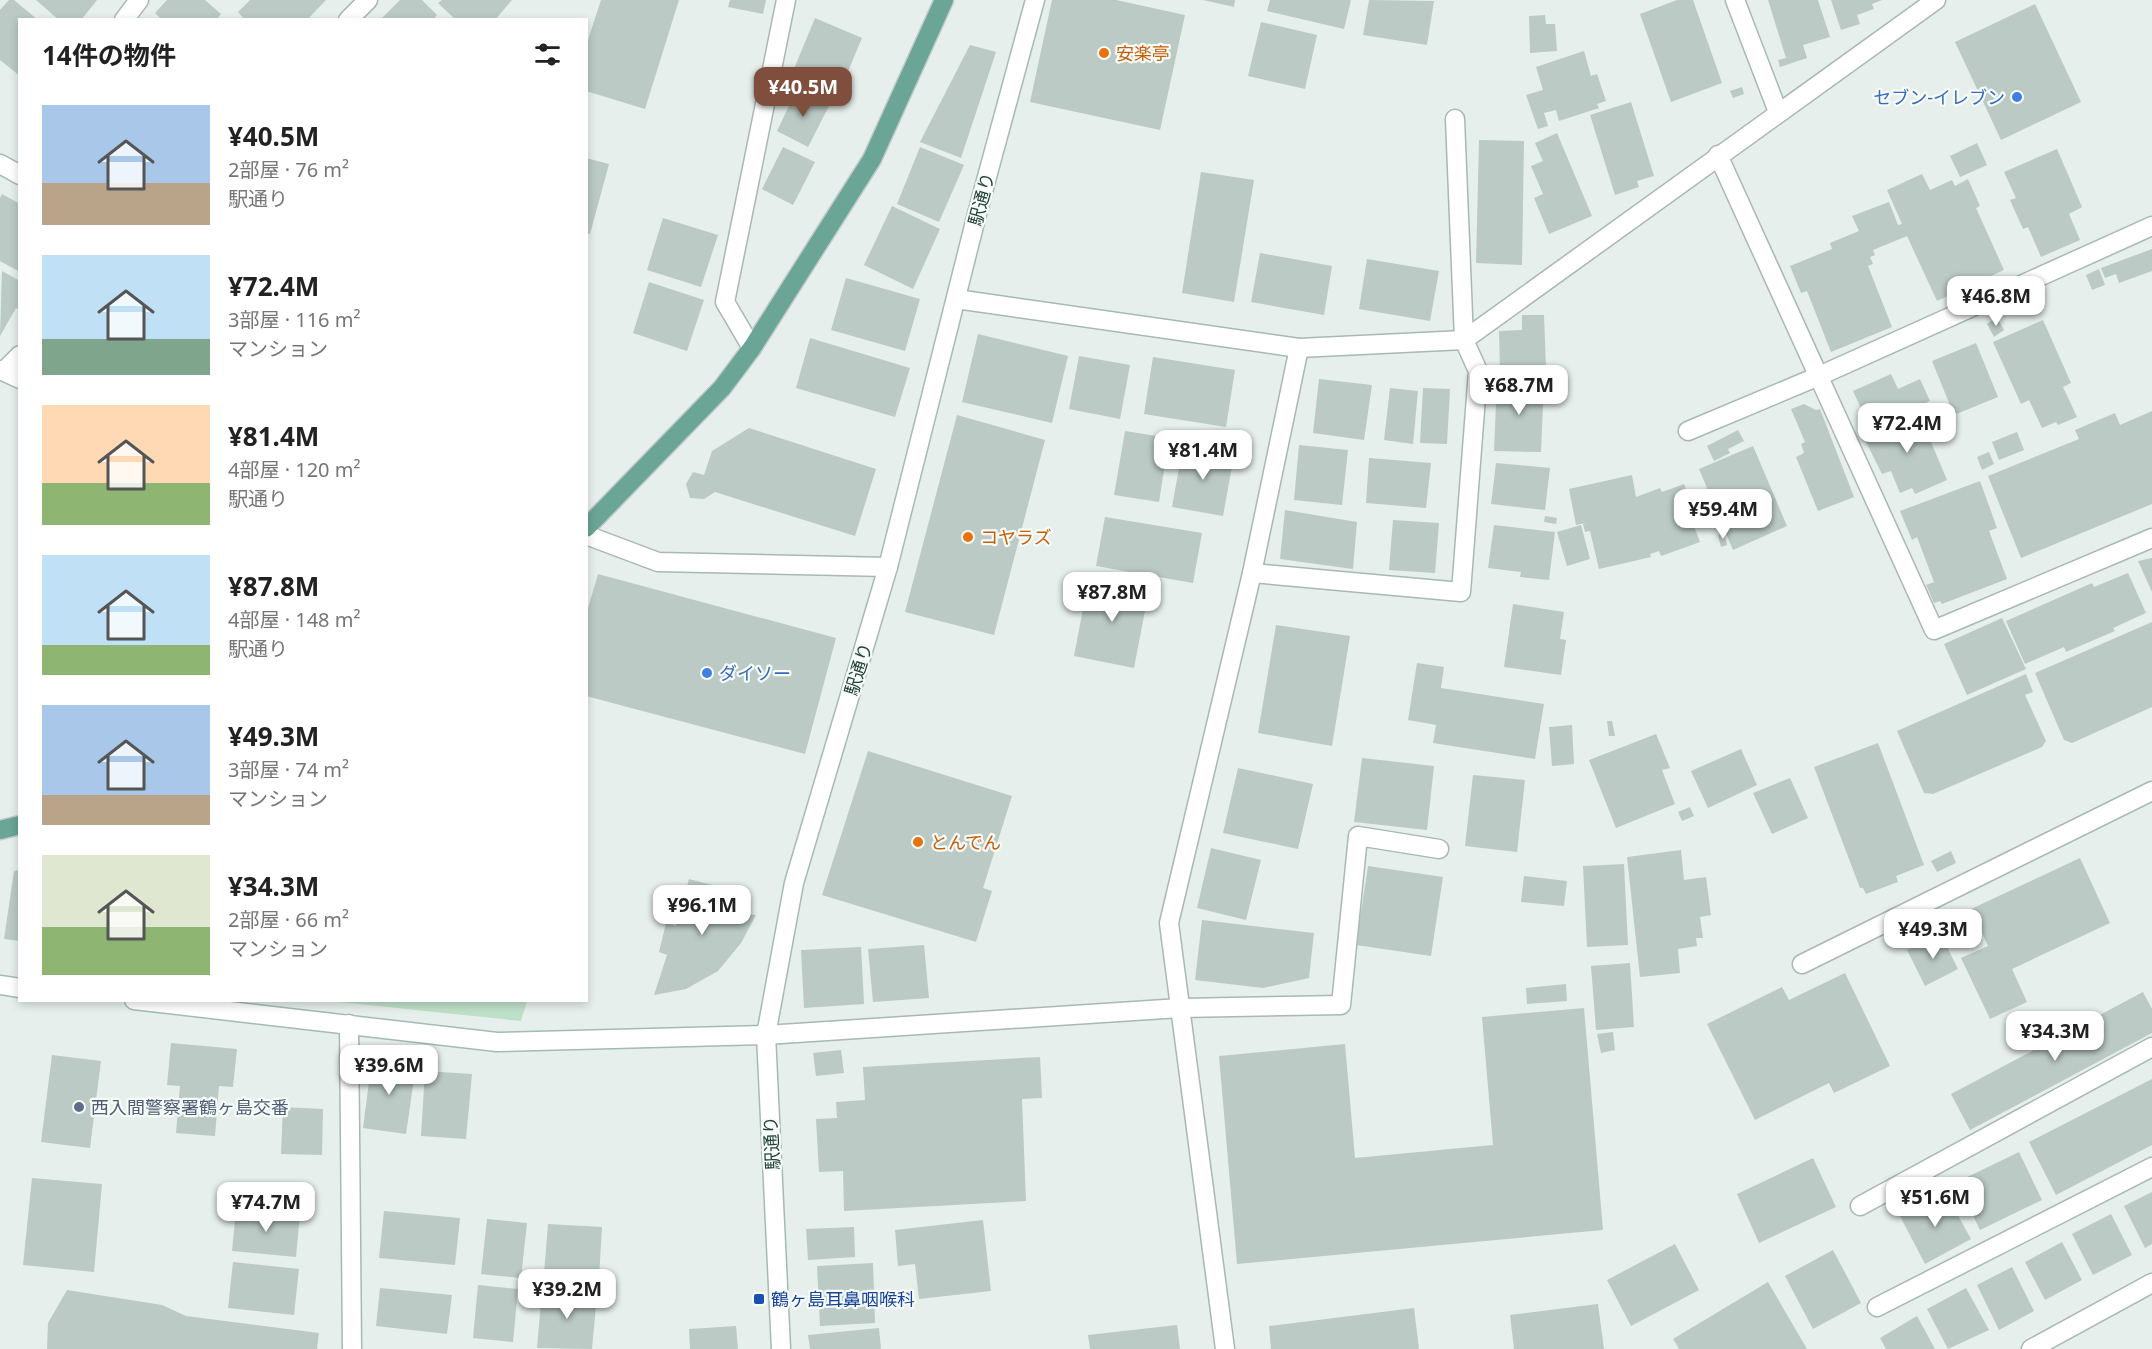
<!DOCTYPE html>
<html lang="ja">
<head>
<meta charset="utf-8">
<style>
  body { margin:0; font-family:"Noto Sans","Noto Sans JP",sans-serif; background:#f6f6f6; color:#222; height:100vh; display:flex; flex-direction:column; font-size:22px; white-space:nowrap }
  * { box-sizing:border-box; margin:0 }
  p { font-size:20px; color:#767676 }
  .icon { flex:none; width:33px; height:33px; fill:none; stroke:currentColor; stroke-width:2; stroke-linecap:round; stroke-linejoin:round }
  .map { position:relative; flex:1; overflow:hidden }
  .side { position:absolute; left:18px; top:18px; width:570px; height:984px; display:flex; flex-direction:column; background:#fff; border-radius:0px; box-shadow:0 3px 9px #0003 }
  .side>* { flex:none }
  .price { position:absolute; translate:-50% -51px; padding:0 14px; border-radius:12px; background:#fff; color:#222; font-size:20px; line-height:39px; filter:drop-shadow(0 2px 3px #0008) }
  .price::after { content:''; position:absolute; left:50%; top:36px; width:18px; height:14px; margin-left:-9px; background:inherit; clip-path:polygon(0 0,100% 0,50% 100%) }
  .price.current { background:#804e3d; color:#fff }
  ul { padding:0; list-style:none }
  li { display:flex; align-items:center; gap:18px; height:150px; padding:0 24px }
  li span { display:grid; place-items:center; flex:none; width:168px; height:120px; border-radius:0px; color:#555 }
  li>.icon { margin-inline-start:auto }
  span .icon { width:72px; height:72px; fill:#fffc; stroke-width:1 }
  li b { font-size:26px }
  h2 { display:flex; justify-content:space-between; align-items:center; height:72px; padding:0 24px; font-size:26px }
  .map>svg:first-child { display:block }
  .green { fill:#bfe0c8 }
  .building { fill:#bbcac4 }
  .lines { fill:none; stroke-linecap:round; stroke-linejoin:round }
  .lane-casing { stroke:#a8b8b2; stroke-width:21 }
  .street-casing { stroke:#a8b8b2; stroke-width:21 }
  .secondary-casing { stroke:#a4bbb3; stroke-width:21 }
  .primary-casing { stroke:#c2cac8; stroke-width:21 }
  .lane { stroke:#fff; stroke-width:18 }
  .street { stroke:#fff; stroke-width:18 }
  .secondary { stroke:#fff; stroke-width:18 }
  .primary { stroke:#6aa596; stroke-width:18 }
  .food-dot { fill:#e8710a; stroke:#f7fbf9; stroke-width:2 }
  .shop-dot { fill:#3f7fe0; stroke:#f7fbf9; stroke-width:2 }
  .service-dot { fill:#5c6f8a; stroke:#f7fbf9; stroke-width:2 }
  .transit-dot { fill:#1a4fb4; stroke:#f7fbf9; stroke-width:2 }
  .labels { text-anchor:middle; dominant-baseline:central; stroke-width:4.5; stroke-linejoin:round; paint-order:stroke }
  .food-label { font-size:18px; fill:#c56008; stroke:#f7fbf9; text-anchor:start }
  .shop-label { font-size:18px; fill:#366cbe; stroke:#f7fbf9; text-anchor:end }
  .street-label { font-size:18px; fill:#24423a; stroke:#f7fbf9 }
  .service-label { font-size:18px; fill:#4e5e75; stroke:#f7fbf9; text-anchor:start }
  .transit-label { font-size:18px; fill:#164399; stroke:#f7fbf9; text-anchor:start }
</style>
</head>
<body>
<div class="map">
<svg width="2152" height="1349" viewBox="0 0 2152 1349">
  <rect width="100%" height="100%" fill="#e6efeb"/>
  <!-- green -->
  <path class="green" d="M330,1001H527L521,1021Z"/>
  <!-- building -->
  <g class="building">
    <path d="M9,0H14L38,20H20V76L0,60V10Z"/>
    <path d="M36,0H97L81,20H59Z"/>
    <path d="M167,0H205L221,14L216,20H162L155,13Z"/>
    <path d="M250,0H326L307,20H245L238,12Z"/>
    <path d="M400,0H422L437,15L433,20H380Z"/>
    <path d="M442,0H512L495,20H456L438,3Z"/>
    <path d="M601,0H679L645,109L586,91V46Z"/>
    <path d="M730,0H766L763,14L728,7Z"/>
    <path d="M1052,0H1116L1185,15L1160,130L1030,102Z"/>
    <path d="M1203,0H1235L1234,7Z"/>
    <path d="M1270,0H1351L1344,29L1267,11Z"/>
    <path d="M1369,0L1434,1L1427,45L1363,35Z"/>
    <path d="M1677,0H1693L1722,83L1671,102L1640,14Z"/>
    <path d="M1768,0H1818L1830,37L1803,45L1807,58L1780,67L1778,60L1786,58Z"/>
    <path d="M1831,0H1882L1872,4L1874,9L1857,15L1860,24L1841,30Z"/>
    <path d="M2035,4L2081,102L2001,140L1955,42Z"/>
    <path d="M1545,15L1546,24H1555L1557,51L1530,53L1529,16Z"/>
    <path d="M815,18L862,38L838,95L791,76Z"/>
    <path d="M1261,22L1317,35L1305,89L1248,76Z"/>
    <path d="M970,45L996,52L961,158L920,142Z"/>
    <path d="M1584,51L1591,76L1597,74L1606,101L1597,104L1599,108L1559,121L1556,110L1544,113L1548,126L1538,129L1526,95L1543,90L1536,67Z"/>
    <path d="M1742,87L1744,94L1733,98L1730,91Z"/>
    <path d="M797,89L830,104L808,147L777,131Z"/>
    <path d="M1631,102L1654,176L1637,181L1639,187L1615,195L1590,115Z"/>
    <path d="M1557,133L1592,216L1549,234L1534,198L1543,194L1531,166L1543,161L1535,143Z"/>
    <path d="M1479,140L1524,141L1522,265L1476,263Z"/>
    <path d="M1977,143L1987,165L1960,177L1950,156Z"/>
    <path d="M783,147L815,162L793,205L762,189Z"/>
    <path d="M920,147L964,165L939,222L897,204Z"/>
    <path d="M2057,149L2082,207L2069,214L2080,240L2041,257L2028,227L2023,229L2010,200L2016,198L2004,172Z"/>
    <path d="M586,158L609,164L590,234L586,233Z"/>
    <path d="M1201,172L1254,180L1234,302L1182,293Z"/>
    <path d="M1922,174L1930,190L1952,180L1955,186L1968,179L1980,206L1976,208L2004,270L1937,301L1907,236L1873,250L1875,255L1870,257L1873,264L1868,266L1892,327L1831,352L1807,291L1801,293L1790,266L1832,249L1830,243L1859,231L1852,216L1889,202L1898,225L1902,224L1887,190Z"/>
    <path d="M2,194L20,204V272L0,261V198Z"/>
    <path d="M892,206L940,229L913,289L864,265Z"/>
    <path d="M663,218L718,235L701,287L647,270Z"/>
    <path d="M2152,249V271L2119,283L2116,274L2105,278L2101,268Z"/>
    <path d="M1260,253L1332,266L1324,315L1251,302Z"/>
    <path d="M1367,259L1439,271L1430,321L1359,309Z"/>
    <path d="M2099,269L2105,285L2092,290L2086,275Z"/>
    <path d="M2,271L20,281V310L16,308L0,336Z"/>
    <path d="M846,278L920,299L905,351L831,330Z"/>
    <path d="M649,282L704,300L687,351L633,333Z"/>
    <path d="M1522,315H1544L1546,368L1500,370L1499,331L1522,330Z"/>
    <path d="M1997,317L2004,330L1994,337L1987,324Z"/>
    <path d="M2043,320L2071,383L2063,387L2077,417L2058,425L2056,422L2042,428L2029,400L2021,404L1993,342Z"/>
    <path d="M978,334L1068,356L1052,423L962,402Z"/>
    <path d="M810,338L910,368L895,417L796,388Z"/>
    <path d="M1976,343L1998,397L1954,415L1932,361Z"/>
    <path d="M1079,356L1130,365L1120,419L1069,409Z"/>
    <path d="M1153,357L1235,370L1226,427L1144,414Z"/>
    <path d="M1891,374L1898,389L1920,379L1930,401L1870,428L1853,391Z"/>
    <path d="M1319,379L1372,385L1364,440L1313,433Z"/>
    <path d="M1497,380L1544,381L1541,452L1494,451Z"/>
    <path d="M1390,388L1418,391L1413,444L1384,440Z"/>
    <path d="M1423,388L1450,389L1447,444L1420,443Z"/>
    <path d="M1804,404L1816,410L1820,409L1854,497L1818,511L1796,457L1804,453L1801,444L1805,442L1791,409Z"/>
    <path d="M1941,404L1946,417L1933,422L1929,409Z"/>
    <path d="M1918,411L1947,480L1915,494L1912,488L1900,493L1891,471L1882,474L1863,436Z"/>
    <path d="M2152,411V504L2021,558L1988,476L2079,439L2075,430L2115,413L2120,425Z"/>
    <path d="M957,415L1045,440L994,635L905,612Z"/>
    <path d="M749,428L876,469L855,536L715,492L704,499L690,498L686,484L693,472L704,475L712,451Z"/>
    <path d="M1738,430L1744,441L1728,449L1730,453L1714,461L1707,446Z"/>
    <path d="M1125,431L1169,438L1159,502L1114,495Z"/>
    <path d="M2017,432L2024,450L1999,460L1992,442Z"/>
    <path d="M1299,445L1348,450L1342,505L1294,500Z"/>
    <path d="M1183,446L1234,455L1223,516L1172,507Z"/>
    <path d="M1753,446L1787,526L1733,550L1699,469Z"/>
    <path d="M1989,452L1994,464L1982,470L1977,457Z"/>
    <path d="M1369,458L1431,463L1426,508L1366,503Z"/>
    <path d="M1496,463L1550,468L1545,510L1491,504Z"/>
    <path d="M1632,475L1636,497L1660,488L1662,492L1684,484L1699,525L1694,526L1700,542L1661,556L1659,551L1650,554L1651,557L1599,569L1590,531L1585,532L1583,524L1586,523L1576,525L1569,489Z"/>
    <path d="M1980,481L1997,528L1989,531L2007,579L1942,604L1940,601L1934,603L1926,585L1934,582L1917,537L1912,540L1900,511Z"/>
    <path d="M1285,510L1357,522L1353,569L1280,559Z"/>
    <path d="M1545,516L1557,518L1556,524L1544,522Z"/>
    <path d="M1105,517L1202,533L1193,583L1096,566Z"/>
    <path d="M1393,520L1439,523L1435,573L1389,570Z"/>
    <path d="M1494,525L1555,532L1549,580L1520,577L1521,572L1488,568Z"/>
    <path d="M1581,525L1590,559L1567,566L1557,532Z"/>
    <path d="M1724,533L1727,545L1721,547L1718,535Z"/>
    <path d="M2152,558V592L2138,561Z"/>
    <path d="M2128,573L2146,613L2113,628L2115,631L2066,652L2064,647L2025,664L2006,621L2092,583L2094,587Z"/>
    <path d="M598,574L836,638L805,754L586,696V615Z"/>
    <path d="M1089,578L1149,590L1134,668L1074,656Z"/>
    <path d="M1513,604L1564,612L1560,639L1566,640L1561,675L1504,667Z"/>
    <path d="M2002,618L2026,669L1967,695L1944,644Z"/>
    <path d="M2152,622V707L2072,743L2064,740L2035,673Z"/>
    <path d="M1276,625L1350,636L1332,746L1258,733Z"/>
    <path d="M1417,663L1444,667L1441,688L1544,704L1535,759L1433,743L1436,725L1408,720Z"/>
    <path d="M2026,674L2033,692L2025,695L2046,741L2042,747L1933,794L1924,793L1897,731Z"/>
    <path d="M1607,721H1612L1615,736H1609Z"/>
    <path d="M1572,725L1574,764L1552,766L1549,727Z"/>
    <path d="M1656,734L1670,768L1662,770L1675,804L1616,828L1589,760Z"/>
    <path d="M1878,743L1924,865L1896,876L1898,882L1866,894L1863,888H1860L1814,767Z"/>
    <path d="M1741,749L1757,785L1708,808L1691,771Z"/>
    <path d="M868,751L1012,796L983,888L992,891L976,942L822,895Z"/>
    <path d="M1362,758L1434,766L1427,830L1354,822Z"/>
    <path d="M1238,768L1313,784L1298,849L1223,833Z"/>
    <path d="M1473,775L1525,780L1517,852L1465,846Z"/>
    <path d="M1790,778L1808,818L1772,834L1753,793Z"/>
    <path d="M1690,807L1694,816L1682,821L1678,812Z"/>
    <path d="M1211,848L1261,860L1246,920L1197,908Z"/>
    <path d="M1681,850L1684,880L1706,877L1711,915L1700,917L1703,938H1696L1697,946L1678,949L1680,973L1640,977L1627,857Z"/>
    <path d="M1951,851L1956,863L1937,872L1931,861Z"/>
    <path d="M2080,858L2110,923L2012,969L2027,1002L1990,1019L1961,958L1988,946L1971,909Z"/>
    <path d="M1624,864L1628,945L1587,947L1583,866Z"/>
    <path d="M1368,866L1443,877L1431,956L1356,945Z"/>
    <path d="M20,870V941L4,939L14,871Z"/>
    <path d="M1524,876L1567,881L1564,906L1521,902Z"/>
    <path d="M689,879L743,893L738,913L756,915L741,943L718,971L686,989L654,995L667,955L659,952L666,923L676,926Z"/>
    <path d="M1202,920L1314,933L1309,978L1263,988L1195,980Z"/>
    <path d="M1940,933L1958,969L1925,986L1907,950Z"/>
    <path d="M924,945L929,998L873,1002L868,949Z"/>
    <path d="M861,947L864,1004L804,1008L801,950Z"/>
    <path d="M1630,963L1634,1027L1596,1030L1591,966Z"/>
    <path d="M1845,973L1890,1066L1834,1093L1829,1083L1755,1120L1707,1024L1782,987L1789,1000Z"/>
    <path d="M1566,984L1567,1001L1527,1004L1526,988Z"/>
    <path d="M2143,992L2152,1009V1033L1970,1130L1951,1094Z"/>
    <path d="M1584,1008L1603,1230L1237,1264L1219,1056L1345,1044L1355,1158L1493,1145L1482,1017Z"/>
    <path d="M1613,1032L1615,1050L1601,1053L1597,1034Z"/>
    <path d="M171,1043L237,1049L233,1087L219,1086L215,1136L176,1133L180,1086L167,1085Z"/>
    <path d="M841,1050L844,1073L816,1076L813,1053Z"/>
    <path d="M52,1055L101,1061L90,1148L41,1142Z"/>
    <path d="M1040,1057L1042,1098L1022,1099L1026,1201L844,1211L843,1171L819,1172L816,1119L837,1118L836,1102L865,1100L863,1067Z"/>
    <path d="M372,1059L416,1065L406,1134L363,1128Z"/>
    <path d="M425,1071L472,1074L466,1139L421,1136Z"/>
    <path d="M2152,1079V1145L2056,1195L2029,1142Z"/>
    <path d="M283,1107L323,1109L322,1155L281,1154Z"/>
    <path d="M2019,1152L2042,1200L1980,1230L1957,1182Z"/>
    <path d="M1813,1158L1836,1207L1759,1243L1737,1194Z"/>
    <path d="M32,1178L102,1184L94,1272L23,1265Z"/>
    <path d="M1945,1192L1971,1239L1925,1264L1900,1216Z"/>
    <path d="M2152,1192V1244L2145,1248L2124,1206Z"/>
    <path d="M236,1209L300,1214L296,1257L232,1251Z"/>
    <path d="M384,1211L460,1218L455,1265L379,1258Z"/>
    <path d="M2111,1214L2132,1255L2093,1275L2072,1234Z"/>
    <path d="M487,1219L527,1223L521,1278L481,1274Z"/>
    <path d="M983,1220L991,1291L919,1299L915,1264L898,1266L895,1230Z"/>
    <path d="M548,1224L602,1227L599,1278L544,1274Z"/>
    <path d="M854,1227L855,1257L808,1260L806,1229Z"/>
    <path d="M2062,1242L2082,1280L2045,1300L2025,1262Z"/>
    <path d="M1675,1244L1699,1290L1631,1326L1607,1280Z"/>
    <path d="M1833,1250L1861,1303L1813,1329L1785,1276Z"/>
    <path d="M233,1262L299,1269L294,1315L228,1308Z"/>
    <path d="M873,1263L875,1323L820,1326L817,1266Z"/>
    <path d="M2012,1267L2034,1311L1999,1330L1977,1285Z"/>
    <path d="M1768,1282L1807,1349H1679L1673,1339Z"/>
    <path d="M478,1285L518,1289L513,1342L473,1338Z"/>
    <path d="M380,1288L452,1295L447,1334L376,1326Z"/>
    <path d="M1966,1288L1989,1330L1948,1349L1927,1309Z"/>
    <path d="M67,1290L162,1305L186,1316L319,1333L317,1349H47L48,1323Z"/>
    <path d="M542,1290L597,1295L592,1349L537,1348Z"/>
    <path d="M1598,1304L1604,1349H1514L1510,1315Z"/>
    <path d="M1414,1308L1419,1349H1271L1269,1326Z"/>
    <path d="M1917,1316L1935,1349H1886L1880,1338Z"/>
    <path d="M1177,1325L1180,1349H1090L1088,1335Z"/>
    <path d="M736,1326L738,1349H690L689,1329Z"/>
    <path d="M879,1328L881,1349H810L808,1335Z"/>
  </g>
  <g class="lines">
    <!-- lane casing -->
    <g class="lane-casing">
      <g id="lane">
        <path d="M124,20L139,0"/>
        <path d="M348,20L368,0"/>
        <path d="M0,164L20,175"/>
        <path d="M752,348L725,302L786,0"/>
        <path d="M4,371L20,355"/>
        <path d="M1802,964L2152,791"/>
        <path d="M766,1035L1180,1008L1341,1005L1358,836L1439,849"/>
        <path d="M1860,1206L2152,1047"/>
        <path d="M2031,1349L2152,1283"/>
      </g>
    </g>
    <!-- street casing -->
    <g class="street-casing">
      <g id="street">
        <path d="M1735,0L1778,112"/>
        <path d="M1718,155L1934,630L2152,538"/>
        <path d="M956,299L1299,348L1464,340L1936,0"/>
        <path d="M0,370L20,379"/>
        <path d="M1688,431L1819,376L2152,226"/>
        <path d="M586,535L658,562L888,567"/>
        <path d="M1252,573L1461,592L1478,371L1464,340L1455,119"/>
        <path d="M349,1024L352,1349"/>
        <path d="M1877,1307L2152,1167"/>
        <path d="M1225,1349L1169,923L1252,573L1299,348"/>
      </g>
    </g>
    <!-- secondary casing -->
    <g class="secondary-casing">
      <g id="secondary">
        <path d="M0,985L20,988"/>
        <path d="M134,1000L497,1042L766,1035"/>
        <path d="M781,1349L766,1035L794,883L888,567L978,210L1035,0"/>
      </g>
    </g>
    <!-- primary casing -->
    <g class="primary-casing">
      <g id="primary">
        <path d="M586,528L722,388L752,348L872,159L944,0"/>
        <path d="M0,830L20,825"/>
      </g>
    </g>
    <!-- lane -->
    <use href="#lane" class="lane"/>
    <!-- street -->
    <use href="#street" class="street"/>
    <!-- secondary -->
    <use href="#secondary" class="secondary"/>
    <!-- primary -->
    <use href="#primary" class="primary"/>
  </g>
  <!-- markers -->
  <g class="food-dot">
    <circle cx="1104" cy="53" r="6"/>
    <circle cx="968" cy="537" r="6"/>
    <circle cx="918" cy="842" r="6"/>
  </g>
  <g class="shop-dot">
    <circle cx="2017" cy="97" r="6"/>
    <circle cx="707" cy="673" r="6"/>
  </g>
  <circle class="service-dot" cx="79" cy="1107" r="6"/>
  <rect class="transit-dot" x="753" y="1293" width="12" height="12" rx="3"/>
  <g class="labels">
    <!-- food labels -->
    <g class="food-label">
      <text x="1116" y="53">安楽亭</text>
      <text x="980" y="537">コヤラズ</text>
      <text x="930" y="842">とんでん</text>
    </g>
    <!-- shop labels -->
    <g class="shop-label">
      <text x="2005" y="97">セブン-イレブン</text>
      <text x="719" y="673" text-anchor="start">ダイソー</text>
    </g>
    <!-- street labels -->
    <g class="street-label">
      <text transform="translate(981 199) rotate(-75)">駅通り</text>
      <text transform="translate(858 669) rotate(-73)">駅通り</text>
      <text transform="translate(771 1143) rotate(-93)">駅通り</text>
    </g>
    <!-- service labels -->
    <g class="service-label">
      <text x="91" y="1107">西入間警察署鶴ヶ島交番</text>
    </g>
    <!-- transit labels -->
    <g class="transit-label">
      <text x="771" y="1299">鶴ヶ島耳鼻咽喉科</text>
    </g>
  </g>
</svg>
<b class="price current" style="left:803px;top:118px">¥40.5M</b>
<b class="price" style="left:1996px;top:327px">¥46.8M</b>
<b class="price" style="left:1519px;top:416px">¥68.7M</b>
<b class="price" style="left:1907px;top:454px">¥72.4M</b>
<b class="price" style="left:1203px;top:481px">¥81.4M</b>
<b class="price" style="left:1723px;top:540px">¥59.4M</b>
<b class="price" style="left:1112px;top:623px">¥87.8M</b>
<b class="price" style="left:702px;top:936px">¥96.1M</b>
<b class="price" style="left:1933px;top:960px">¥49.3M</b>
<b class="price" style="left:2055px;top:1062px">¥34.3M</b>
<b class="price" style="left:389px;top:1096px">¥39.6M</b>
<b class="price" style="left:1935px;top:1228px">¥51.6M</b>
<b class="price" style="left:266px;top:1233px">¥74.7M</b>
<b class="price" style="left:567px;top:1320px">¥39.2M</b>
<section class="side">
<h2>14件の物件<svg class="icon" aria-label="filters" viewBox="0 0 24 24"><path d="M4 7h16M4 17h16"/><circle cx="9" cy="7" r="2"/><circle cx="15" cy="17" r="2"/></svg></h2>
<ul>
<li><span style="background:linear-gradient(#a9c7e8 65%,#b9a48a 0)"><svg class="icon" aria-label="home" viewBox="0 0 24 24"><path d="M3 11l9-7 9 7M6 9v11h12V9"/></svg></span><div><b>¥40.5M</b><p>2部屋 · 76 m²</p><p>駅通り</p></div></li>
<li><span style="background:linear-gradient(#bfe0f5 70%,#7fa58c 0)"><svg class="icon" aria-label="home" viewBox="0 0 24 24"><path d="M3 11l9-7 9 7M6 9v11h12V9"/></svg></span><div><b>¥72.4M</b><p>3部屋 · 116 m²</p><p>マンション</p></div></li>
<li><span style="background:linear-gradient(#ffd9b3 65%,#8fb573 0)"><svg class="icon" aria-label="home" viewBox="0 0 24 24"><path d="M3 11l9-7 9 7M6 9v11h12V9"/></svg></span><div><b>¥81.4M</b><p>4部屋 · 120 m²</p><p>駅通り</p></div></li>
<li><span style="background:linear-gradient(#bfe0f5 75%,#8fb573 0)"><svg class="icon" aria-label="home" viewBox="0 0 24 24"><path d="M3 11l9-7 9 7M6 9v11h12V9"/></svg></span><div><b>¥87.8M</b><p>4部屋 · 148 m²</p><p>駅通り</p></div></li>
<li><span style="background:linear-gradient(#a9c7e8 75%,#b9a48a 0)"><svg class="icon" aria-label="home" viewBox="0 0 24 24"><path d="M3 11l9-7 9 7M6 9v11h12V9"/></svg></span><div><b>¥49.3M</b><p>3部屋 · 74 m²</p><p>マンション</p></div></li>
<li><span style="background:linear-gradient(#dfe7d0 60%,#8fb573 0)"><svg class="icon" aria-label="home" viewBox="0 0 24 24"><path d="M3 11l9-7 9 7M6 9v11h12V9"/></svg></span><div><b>¥34.3M</b><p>2部屋 · 66 m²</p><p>マンション</p></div></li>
</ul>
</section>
</div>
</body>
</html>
